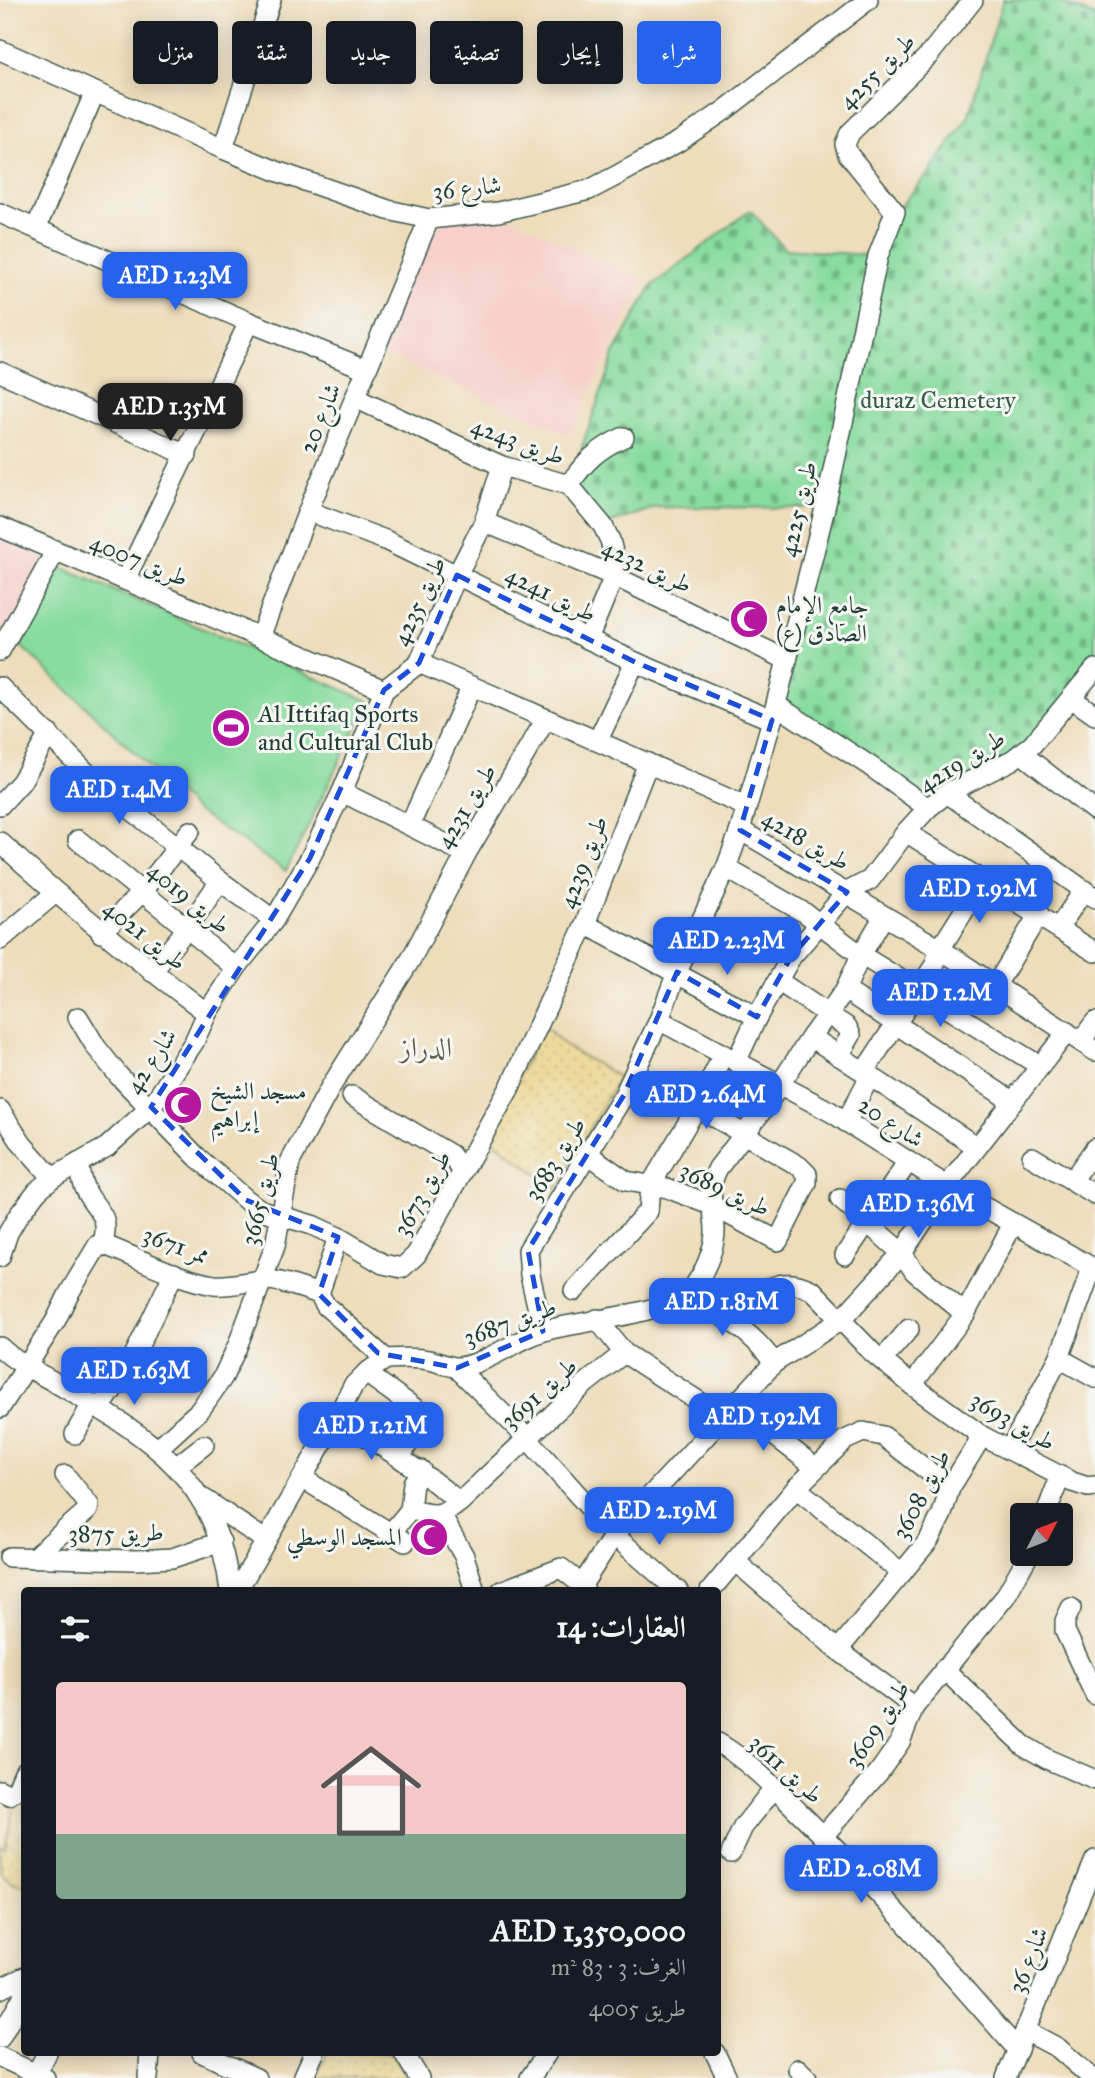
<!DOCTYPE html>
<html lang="ar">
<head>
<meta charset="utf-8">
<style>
  body { margin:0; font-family:"IM FELL Great Primer",Amiri,serif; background:#20242c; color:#f1f3f6; direction:rtl; height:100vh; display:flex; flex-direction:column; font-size:26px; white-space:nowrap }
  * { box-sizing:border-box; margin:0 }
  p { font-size:23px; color:#9ea1a6 }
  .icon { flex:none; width:38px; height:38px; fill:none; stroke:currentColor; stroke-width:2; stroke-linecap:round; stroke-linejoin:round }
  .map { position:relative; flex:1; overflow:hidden; direction:ltr }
  .panel { position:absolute; left:21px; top:1587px; width:700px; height:469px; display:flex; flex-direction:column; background:#171b24; border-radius:7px; box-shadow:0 4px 18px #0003; direction:rtl }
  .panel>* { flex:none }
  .guide { position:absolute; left:21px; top:21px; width:700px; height:63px; direction:rtl; display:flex; gap:14px }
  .needle { width:46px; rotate:48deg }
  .fabs { position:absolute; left:1010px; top:1503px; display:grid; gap:14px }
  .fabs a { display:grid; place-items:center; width:63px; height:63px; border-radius:7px; background:#171b24; box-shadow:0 4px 18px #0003; font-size:35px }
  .price { position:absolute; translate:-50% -60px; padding:0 16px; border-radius:14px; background:#2563eb; color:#fff; font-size:23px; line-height:46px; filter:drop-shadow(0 2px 4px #0008) }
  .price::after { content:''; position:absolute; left:50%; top:42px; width:21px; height:16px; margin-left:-10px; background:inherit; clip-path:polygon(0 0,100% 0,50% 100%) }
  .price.active { background:#222; color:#fff }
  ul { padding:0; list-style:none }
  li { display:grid; align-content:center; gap:14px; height:371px; padding:0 35px }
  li+li { border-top:2px solid #363941 }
  li span { display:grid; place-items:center; height:217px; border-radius:7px; color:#555 }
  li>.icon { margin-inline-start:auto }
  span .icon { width:126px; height:126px; fill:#fffc; stroke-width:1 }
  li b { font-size:30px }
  h2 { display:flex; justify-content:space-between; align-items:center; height:84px; padding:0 35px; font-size:30px }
  .chip { padding:0 24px; border-radius:7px; background:#171b24; box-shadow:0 4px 18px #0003; font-size:24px; line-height:63px }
  .chip.active { background:#2563eb; color:#fff }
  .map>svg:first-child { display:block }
  .built { fill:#f7d0ca }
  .grass { fill:#87dc9e; stroke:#538c69; stroke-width:2 }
  .sand { fill:url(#sand-dots); stroke:#868c69; stroke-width:2 }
  .cemetery { fill:url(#cemetery-stones); stroke:#538c69; stroke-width:2 }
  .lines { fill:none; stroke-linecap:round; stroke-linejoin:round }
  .minor-casing { stroke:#3e5548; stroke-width:22 }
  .minor { stroke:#fff; stroke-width:19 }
  .marked { fill:none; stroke:#1d4ed8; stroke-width:5; stroke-dasharray:14 9; stroke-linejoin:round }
  .labels { text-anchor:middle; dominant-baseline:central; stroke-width:6; stroke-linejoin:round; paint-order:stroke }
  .street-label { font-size:24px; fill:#1f3d34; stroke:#f6f6f2 }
  .park-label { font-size:24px; fill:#345d49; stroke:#f6f6f2 }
  .poi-label { font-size:24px; fill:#1f3d34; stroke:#f6f6f2; text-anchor:start }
  .quarter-label { font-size:28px; fill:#645f50; stroke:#f6f6f2 }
</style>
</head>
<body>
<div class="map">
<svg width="1095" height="2078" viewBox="0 0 1095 2078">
  <defs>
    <pattern id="sand-dots" width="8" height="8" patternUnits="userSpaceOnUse" patternTransform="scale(1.75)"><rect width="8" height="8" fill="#eeda9e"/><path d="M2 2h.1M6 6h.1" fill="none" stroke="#ccbc89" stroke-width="1.8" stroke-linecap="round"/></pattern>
    <pattern id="cemetery-stones" width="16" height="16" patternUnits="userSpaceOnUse" patternTransform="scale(1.75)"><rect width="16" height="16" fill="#87dc9e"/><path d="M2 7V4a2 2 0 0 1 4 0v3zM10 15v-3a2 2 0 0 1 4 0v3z" fill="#6eb482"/></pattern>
  </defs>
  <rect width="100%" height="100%" fill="#f6f6f2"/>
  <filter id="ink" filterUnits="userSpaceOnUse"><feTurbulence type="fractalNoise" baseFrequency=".0143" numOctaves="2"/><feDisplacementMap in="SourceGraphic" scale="14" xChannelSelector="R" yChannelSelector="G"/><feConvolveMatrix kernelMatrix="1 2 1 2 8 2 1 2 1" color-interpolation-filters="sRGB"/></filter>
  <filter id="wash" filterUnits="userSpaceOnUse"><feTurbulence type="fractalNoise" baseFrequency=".00686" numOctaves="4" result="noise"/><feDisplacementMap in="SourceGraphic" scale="28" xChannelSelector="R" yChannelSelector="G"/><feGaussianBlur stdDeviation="1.57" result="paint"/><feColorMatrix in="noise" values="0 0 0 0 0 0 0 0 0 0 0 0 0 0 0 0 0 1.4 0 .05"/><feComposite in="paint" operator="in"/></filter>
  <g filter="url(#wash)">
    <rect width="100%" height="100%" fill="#edb"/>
    <!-- built -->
    <g class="built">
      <path d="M498,212L644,280L570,435L374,350L429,219Z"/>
      <path d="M0,528L55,552L0,651Z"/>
    </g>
    <!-- grass -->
    <path class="grass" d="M58,566L369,701L286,871L194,809L21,646Z"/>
    <!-- sand -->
    <g class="sand">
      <path d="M544,1026L567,1047L619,1077L557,1189L487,1136Z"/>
      <path d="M24,1782V1885L16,1884L0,1872V1846L5,1848L14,1804Z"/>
      <path d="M327,2053H391L407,2078H315Z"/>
    </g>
    <!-- cemetery -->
    <path class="cemetery" d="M1003,0H1055L1095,17V668L1021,753L928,808L776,705L824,508L657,507L603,526L569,485L614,354L651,287L750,210L785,249L878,256L895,212L929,173L968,117Z"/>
  </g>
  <g filter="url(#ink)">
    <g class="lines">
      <!-- minor casing -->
      <g class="minor-casing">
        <g id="minor">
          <path d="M0,50L223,149L279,172L388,210L429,219L498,212L589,190L614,177L678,142L725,110L868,0"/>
          <path d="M223,149L271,0"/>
          <path d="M0,213L249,322L366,369"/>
          <path d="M36,228L95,92"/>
          <path d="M0,372L187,455"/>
          <path d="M355,398L502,466L569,485L603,526L610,540L615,560L614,576L588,639"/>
          <path d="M569,485C584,462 599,448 624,437"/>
          <path d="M308,511L385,540L635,662L772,720"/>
          <path d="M484,522L614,576L787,660"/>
          <path d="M0,527L384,690"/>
          <path d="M125,580L249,322"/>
          <path d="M260,637L308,511L429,219"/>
          <path d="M0,651L55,552"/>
          <path d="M419,663L745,806"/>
          <path d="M0,687L93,779L220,881L274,920"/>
          <path d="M1071,698L1095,715"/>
          <path d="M776,705L870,766L928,808"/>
          <path d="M598,740L635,662"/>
          <path d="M1021,753L1095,811"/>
          <path d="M342,792L466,854"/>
          <path d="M947,793L1095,898"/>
          <path d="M0,805L21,782L49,734"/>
          <path d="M410,825L471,688"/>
          <path d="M740,830L940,949L1095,1051"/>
          <path d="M906,832L1095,952"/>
          <path d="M78,840L236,968"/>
          <path d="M0,842C66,904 135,959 207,1013"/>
          <path d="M726,868L805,913L861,955L1040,1066"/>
          <path d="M585,924L757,1017"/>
          <path d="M1059,927L1084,890"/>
          <path d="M101,933L143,891L190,831"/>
          <path d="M0,940L54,894"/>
          <path d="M152,972L188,927L220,881"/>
          <path d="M778,981L847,1027L851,1035L839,1056"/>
          <path d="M996,985L1039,914"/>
          <path d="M845,990L1013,1102"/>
          <path d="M78,1017L96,1047L119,1076L197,1157L246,1200L261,1210L312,1225L338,1237L383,1264L402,1268L416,1255L509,1089L585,924L648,763"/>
          <path d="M659,1020L831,1112L947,1186L1095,1269"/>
          <path d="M811,1037L977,1147"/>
          <path d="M1081,1041L1095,1022"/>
          <path d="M736,1062L757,1017L791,957L847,892L870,880L906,832L928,808L947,793L1012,760L1032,745L1095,669"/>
          <path d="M864,1072L934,966L940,949L984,879"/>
          <path d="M352,1096L451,1155L462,1170"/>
          <path d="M0,1110L22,1144L52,1178"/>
          <path d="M846,1122L870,1076"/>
          <path d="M588,1154L626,1181L667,1188L711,1205L778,1241L807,1183V1174L799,1166L697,1107"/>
          <path d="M1032,1157L1095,1195"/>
          <path d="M78,1163C80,1173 81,1183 86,1191C99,1215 110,1213 103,1244"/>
          <path d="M1072,1181L1095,1148"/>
          <path d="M650,1186L697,1107L723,1055"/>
          <path d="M840,1199L902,1253L914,1271L965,1314"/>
          <path d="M338,1237L319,1294L326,1306L386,1359C400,1358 415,1357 429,1360C439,1362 450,1368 460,1367C490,1362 515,1340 544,1331C580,1320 675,1315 695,1285C705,1271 715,1248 715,1231C715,1207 705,1192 718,1168L765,1107L811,1037L845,990L861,955L884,916"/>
          <path d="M845,1255L908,1162"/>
          <path d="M0,1257L8,1233L18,1216L37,1191L52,1178L107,1147L151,1107L194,1042L207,1013L236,968L274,920L310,858L342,792L384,690L419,663L457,575L484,522L502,466"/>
          <path d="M574,1291L648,1211L650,1186"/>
          <path d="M685,1296C721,1313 751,1330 774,1363"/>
          <path d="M597,1319L624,1353L723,1417"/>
          <path d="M731,1320C755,1296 778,1271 813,1291L873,1353L912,1385L982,1436L1072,1482L1088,1487L1095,1486"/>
          <path d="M543,1331L530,1275L528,1250L624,1095L659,1020L677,972L726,868L740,830L772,720L825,508L878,256L895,212L848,154L845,144L850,133L929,55L973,0"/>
          <path d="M0,1347C17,1364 43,1375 63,1387C154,1440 217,1479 230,1591"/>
          <path d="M1059,1358L1095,1378"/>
          <path d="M882,1360L909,1329"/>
          <path d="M457,1368L526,1437L614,1535L678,1591"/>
          <path d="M366,1373L420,1412L421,1422L400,1457"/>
          <path d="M912,1385L965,1314L1013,1224"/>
          <path d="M735,1405L816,1468"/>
          <path d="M0,1408L56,1320L68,1295L98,1245L107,1246C141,1259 177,1279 214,1285C232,1287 249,1280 267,1280C285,1281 303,1289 319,1294"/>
          <path d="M100,1408L129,1366L174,1273"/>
          <path d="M336,1419C380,1443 420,1470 460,1502C441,1518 433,1515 410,1510"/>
          <path d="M75,1434L92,1404"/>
          <path d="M157,1449L200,1410L223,1377L237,1347L275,1246L290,1162L330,1088L411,959L466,854L546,719"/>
          <path d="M1010,1449L1059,1358L1092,1268"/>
          <path d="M177,1466L204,1445"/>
          <path d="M302,1478L405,1542"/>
          <path d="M796,1488L902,1573"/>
          <path d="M204,1499L265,1540"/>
          <path d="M460,1502L585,1384L624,1353"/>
          <path d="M441,1515L464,1556L475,1591"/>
          <path d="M1045,1516L1060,1477"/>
          <path d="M391,1533L410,1510L413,1483L421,1470"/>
          <path d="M9,1557L136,1560L172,1558L221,1542"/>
          <path d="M33,1558L88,1510L89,1505L65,1475"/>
          <path d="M735,1561L838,1650L914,1707"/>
          <path d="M237,1591L336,1419L353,1386L366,1373L386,1359"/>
          <path d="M501,1591L561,1568L582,1585"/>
          <path d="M585,1591L582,1585L614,1535L774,1363L841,1320L902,1253L947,1186L1067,1032"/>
          <path d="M710,1591L796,1488L845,1440L863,1432L883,1436L950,1488"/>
          <path d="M1071,1608L1065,1621V1631L1095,1695"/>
          <path d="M838,1650L929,1540L942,1514L950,1488L982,1436"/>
          <path d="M944,1669L1023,1745L1047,1759L1095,1780"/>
          <path d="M718,1743C751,1762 778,1792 806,1819C881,1892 949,1972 1018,2050"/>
          <path d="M0,1790L9,1795L17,1789L24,1772"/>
          <path d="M823,1836L879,1772L900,1742L914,1707L1005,1597L1029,1554"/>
          <path d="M731,1853L743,1827L774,1788"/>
          <path d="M0,1989L24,1977"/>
          <path d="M1026,2031L1058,2048L1092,2078"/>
          <path d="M0,2038L24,1995"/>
          <path d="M202,2053L256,2078"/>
          <path d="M404,2053L419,2078"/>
          <path d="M715,2053L727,2078"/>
          <path d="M0,2057L45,2078"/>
          <path d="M798,2069L807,2078"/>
          <path d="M34,2078L47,2053"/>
          <path d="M148,2078L150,2053"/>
          <path d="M303,2078L314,2053"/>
          <path d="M530,2078L547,2053"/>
          <path d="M1006,2078L1095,1860"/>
        </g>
      </g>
      <!-- minor -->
      <use href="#minor" class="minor"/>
    </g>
  </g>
  <!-- marked area -->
  <path class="marked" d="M457,575L635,662L772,720L740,830L847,892L791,957L757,1017L677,972L624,1095L528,1250L543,1331L457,1368L378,1353L319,1294L338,1237L246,1200L151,1107L310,858L384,690L419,663Z"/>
  <!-- icons -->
  <defs>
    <g id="mosque-disc" transform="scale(2.0125)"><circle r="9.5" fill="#b5179e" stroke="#f6f6f2"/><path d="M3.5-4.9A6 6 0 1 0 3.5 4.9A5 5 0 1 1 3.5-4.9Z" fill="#fff"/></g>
    <g id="stadium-disc" transform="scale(2.0125)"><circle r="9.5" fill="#b5179e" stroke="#f6f6f2"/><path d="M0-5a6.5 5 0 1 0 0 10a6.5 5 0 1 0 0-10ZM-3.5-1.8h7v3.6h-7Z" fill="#fff"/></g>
  </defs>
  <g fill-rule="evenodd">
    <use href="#mosque-disc" x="749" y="619"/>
    <use href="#stadium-disc" x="231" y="728"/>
    <use href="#mosque-disc" x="183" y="1105"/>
    <use href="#mosque-disc" x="429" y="1537"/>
  </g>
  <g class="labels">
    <!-- street labels -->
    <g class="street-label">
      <text transform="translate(877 71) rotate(-45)">طريق 4255</text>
      <text transform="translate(467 188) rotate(-6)">شارع 36</text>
      <text transform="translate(320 418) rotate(-68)">شارع 20</text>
      <text transform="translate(518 441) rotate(20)">طريق 4243</text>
      <text transform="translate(798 509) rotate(-77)">طريق 4225</text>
      <text transform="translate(139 560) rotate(22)">طريق 4007</text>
      <text transform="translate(647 566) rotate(25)">طريق 4232</text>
      <text transform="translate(551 594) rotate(26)">طريق 4241</text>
      <text transform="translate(419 601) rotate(-65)">طريق 4235</text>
      <text transform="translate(962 761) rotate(-32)">طريق 4219</text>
      <text transform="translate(466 806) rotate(-59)">طريق 4231</text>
      <text transform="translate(806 840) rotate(30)">طريق 4218</text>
      <text transform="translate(583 862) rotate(-69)">طريق 4239</text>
      <text transform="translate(189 898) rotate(39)">طريق 4019</text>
      <text transform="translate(145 935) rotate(38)">طريق 4021</text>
      <text transform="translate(151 1061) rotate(-57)">شارع 42</text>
      <text transform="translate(891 1122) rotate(33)">شارع 20</text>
      <text transform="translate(555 1159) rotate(-58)">طريق 3683</text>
      <text transform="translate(725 1189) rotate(25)">طريق 3689</text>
      <text transform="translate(422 1193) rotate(-61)">طريق 3673</text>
      <text transform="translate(260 1199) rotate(-76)">طريق 3665</text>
      <text transform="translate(176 1245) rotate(20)">ممر 3671</text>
      <text transform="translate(510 1322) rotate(-20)">طريق 3687</text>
      <text transform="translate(539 1393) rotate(-42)">طريق 3691</text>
      <text transform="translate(1013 1421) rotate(30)">طريق 3693</text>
      <text transform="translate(921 1494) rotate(-62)">طريق 3608</text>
      <text transform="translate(116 1533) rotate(-1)">طريق 3875</text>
      <text transform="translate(877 1724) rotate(-57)">طريق 3609</text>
      <text transform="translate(786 1769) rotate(42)">طريق 3611</text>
      <text transform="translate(1028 1960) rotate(-68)">شارع 36</text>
    </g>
    <!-- park labels -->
    <g class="park-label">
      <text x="938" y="400">duraz Cemetery</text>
    </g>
    <!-- poi labels -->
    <g class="poi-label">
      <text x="776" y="605">جامع الإمام<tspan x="776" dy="28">الصادق (ع)</tspan></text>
      <text x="258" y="714">Al Ittifaq Sports<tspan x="258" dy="28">and Cultural Club</tspan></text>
      <text x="210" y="1091">مسجد الشيخ<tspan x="210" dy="28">إبراهيم</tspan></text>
      <text x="402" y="1537" text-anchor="end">المسجد الوسطي</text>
    </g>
    <!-- quarter labels -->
    <g class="quarter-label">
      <text x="426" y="1047">الدراز</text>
    </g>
  </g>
</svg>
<div class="fabs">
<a><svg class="needle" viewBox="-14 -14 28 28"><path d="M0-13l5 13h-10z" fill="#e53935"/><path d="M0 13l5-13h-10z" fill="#9ea1a6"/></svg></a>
</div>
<b class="price" style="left:175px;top:312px">AED 1.23M</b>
<b class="price active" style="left:170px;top:443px">AED 1.35M</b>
<b class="price" style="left:119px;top:826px">AED 1.4M</b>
<b class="price" style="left:979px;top:925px">AED 1.92M</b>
<b class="price" style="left:727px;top:977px">AED 2.23M</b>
<b class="price" style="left:940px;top:1029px">AED 1.2M</b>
<b class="price" style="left:706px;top:1131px">AED 2.64M</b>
<b class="price" style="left:918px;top:1240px">AED 1.36M</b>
<b class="price" style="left:722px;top:1338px">AED 1.81M</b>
<b class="price" style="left:134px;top:1407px">AED 1.63M</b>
<b class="price" style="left:763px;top:1453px">AED 1.92M</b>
<b class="price" style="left:371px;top:1462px">AED 1.21M</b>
<b class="price" style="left:659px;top:1547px">AED 2.19M</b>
<b class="price" style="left:861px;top:1905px">AED 2.08M</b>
<div class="guide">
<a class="chip active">شراء</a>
<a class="chip">إيجار</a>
<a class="chip">تصفية</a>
<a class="chip">جديد</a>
<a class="chip">شقة</a>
<a class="chip">منزل</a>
</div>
<section class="panel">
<h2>العقارات: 14<svg class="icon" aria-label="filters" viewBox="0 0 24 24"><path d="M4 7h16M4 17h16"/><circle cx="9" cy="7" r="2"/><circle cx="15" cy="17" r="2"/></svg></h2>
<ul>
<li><span style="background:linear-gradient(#f6c9c9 70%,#7fa58c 0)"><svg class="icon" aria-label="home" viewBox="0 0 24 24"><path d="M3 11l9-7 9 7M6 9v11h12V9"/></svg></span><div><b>AED 1,350,000</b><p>الغرف: 3 · 83 m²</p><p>طريق 4005</p></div></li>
</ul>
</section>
</div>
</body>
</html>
